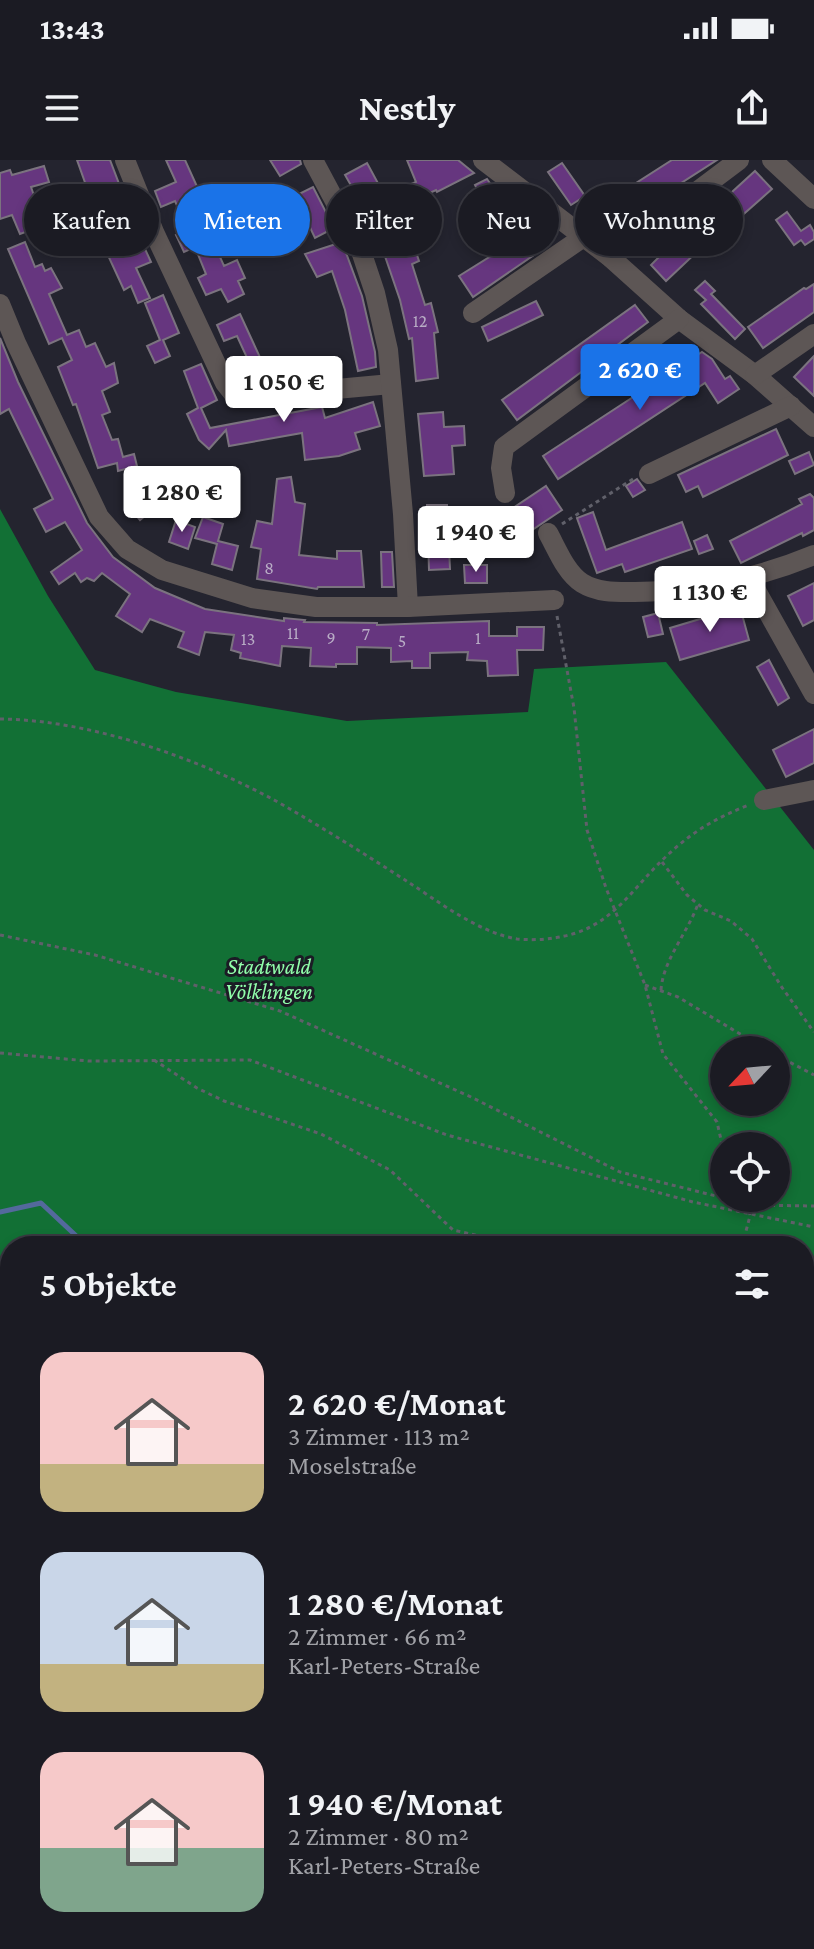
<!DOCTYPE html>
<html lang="de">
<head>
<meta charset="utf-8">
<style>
  body { margin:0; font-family:"Crimson Pro",serif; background:#24242b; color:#f1f3f6; height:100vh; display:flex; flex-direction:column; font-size:30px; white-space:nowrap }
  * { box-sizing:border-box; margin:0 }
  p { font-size:26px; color:#a0a1a6 }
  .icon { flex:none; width:44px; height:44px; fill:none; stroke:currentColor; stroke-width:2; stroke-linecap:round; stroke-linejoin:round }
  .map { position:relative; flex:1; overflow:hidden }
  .drawer { position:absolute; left:0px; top:1076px; width:814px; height:714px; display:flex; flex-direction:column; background:#1b1b23; border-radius:32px 32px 0 0; box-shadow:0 4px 12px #0003,0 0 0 2px #393941 }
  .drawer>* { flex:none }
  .banner { position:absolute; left:24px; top:24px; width:766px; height:72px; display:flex; gap:16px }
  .needle { width:52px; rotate:244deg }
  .buttons { position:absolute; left:710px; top:876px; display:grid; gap:16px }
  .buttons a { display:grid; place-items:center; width:80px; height:80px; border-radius:50%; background:#1b1b23; box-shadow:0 4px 12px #0003,0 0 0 2px #393941; font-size:40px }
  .price { position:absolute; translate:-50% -68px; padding:0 18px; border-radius:8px; background:#fff; color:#222; font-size:26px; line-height:52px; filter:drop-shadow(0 2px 4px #0008) }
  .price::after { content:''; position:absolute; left:50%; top:48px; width:24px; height:18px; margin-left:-12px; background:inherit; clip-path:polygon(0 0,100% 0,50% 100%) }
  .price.active { background:#1a73e8; color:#fff }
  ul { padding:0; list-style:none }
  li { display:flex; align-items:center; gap:24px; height:200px; padding:0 40px }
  li span { display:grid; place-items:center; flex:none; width:224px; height:160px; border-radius:24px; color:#555 }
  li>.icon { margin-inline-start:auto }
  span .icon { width:96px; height:96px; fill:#fffc; stroke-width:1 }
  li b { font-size:34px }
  h2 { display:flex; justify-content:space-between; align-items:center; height:96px; padding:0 40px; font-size:34px }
  .pill { padding:0 28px; border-radius:36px; background:#1b1b23; box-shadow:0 4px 12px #0003,0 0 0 2px #393941; font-size:28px; line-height:72px }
  .pill.active { background:#1a73e8; color:#fff }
  .status { display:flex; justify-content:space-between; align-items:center; height:56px; padding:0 40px; background:#1b1b23; direction:ltr }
  .status svg { height:22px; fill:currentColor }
  header { display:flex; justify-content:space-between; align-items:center; height:104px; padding:0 40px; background:#1b1b23; font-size:36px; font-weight:700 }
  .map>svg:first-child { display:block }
  .green { fill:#145529 }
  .forest { fill:#127035; fill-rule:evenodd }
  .water { fill:#1c3b81; stroke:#53699c; stroke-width:2 }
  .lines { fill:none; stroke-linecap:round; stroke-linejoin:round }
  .stream { stroke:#53699c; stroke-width:5 }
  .building { fill:#66367f; stroke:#7b737f; stroke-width:2 }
  .path { stroke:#60606a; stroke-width:3; stroke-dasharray:4 4; stroke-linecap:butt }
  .minor { stroke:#5d5655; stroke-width:20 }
  .labels { text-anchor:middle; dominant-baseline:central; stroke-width:6; stroke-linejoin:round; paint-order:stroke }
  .number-label { font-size:18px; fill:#b8acc5 }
  .park-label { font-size:22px; font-style:italic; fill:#91ffab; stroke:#1b1b25 }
</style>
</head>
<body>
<div class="status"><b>13:43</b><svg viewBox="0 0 49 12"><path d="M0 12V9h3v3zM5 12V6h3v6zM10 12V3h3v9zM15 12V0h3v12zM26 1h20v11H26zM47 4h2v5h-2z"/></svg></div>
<header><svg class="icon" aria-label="menu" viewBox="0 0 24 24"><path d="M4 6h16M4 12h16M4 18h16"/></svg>Nestly<svg class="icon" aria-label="share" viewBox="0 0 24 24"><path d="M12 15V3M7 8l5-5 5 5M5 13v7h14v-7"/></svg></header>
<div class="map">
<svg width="814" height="1789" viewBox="0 0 814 1789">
  <rect width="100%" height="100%" fill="#24242f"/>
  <!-- green -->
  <g class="green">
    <path d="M804,1429L814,1433V1600L804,1597Z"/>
    <path d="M216,1780H400L403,1789H212Z"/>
    <path d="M476,1780H707L703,1789H497Z"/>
  </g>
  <!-- forest -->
  <g class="forest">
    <path d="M0,349L48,436L95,510L176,532L347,561L528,552L534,509L666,502L814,690V1171L804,1169V1086H10V1780H217L213,1789H0ZM724,890H776V942H724ZM724,986H776V1038H724Z"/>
    <path d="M739,1780H777L774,1789H735Z"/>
  </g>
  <!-- water -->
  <path class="water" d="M0,1135L10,1136V1218L0,1229Z"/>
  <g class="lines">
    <!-- stream -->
    <g class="stream">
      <path d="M0,1052L41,1043L87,1086"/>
      <path d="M804,1400L814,1405"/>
    </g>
  </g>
  <!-- building -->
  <g class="building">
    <path d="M77,0H110L121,29L104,36L119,69L133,63L151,102L136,108L150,138L138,143L131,126L124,130L100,78L73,87L67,70L96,60L91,46L93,45Z"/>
    <path d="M166,0H185L199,31L193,33L198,46L205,62L211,60L218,76L212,79L224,106L237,100L245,118L238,121L244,134L228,142L221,129L206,135L198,118L206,114L195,87L184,92L176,75L188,70L175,41L161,47L155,31L176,22Z"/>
    <path d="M270,0H300L301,4L280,16Z"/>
    <path d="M407,0H458L474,13L437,32L436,30L412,41L406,26L416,22Z"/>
    <path d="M672,0H717L611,68L606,59L598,65L587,49L598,42L600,46Z"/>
    <path d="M367,3L386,38L365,50L345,15Z"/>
    <path d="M562,3L585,36L571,45L548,12Z"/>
    <path d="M44,6L49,22L31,27L41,56L30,59L34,69L20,74L12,55L0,59V13L10,10L12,15Z"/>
    <path d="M755,11L772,29L703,90L701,88L666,121L651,105L685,71L687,73Z"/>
    <path d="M487,19L496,32L482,39L475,25Z"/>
    <path d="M313,27L334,68L315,78L305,57L302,59L291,38Z"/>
    <path d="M787,52L801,71L810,65L814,72V79L805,85L801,80L794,85L776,60Z"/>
    <path d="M251,53L259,70L243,77L235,60Z"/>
    <path d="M405,60L419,101L412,104L425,145L431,143L438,172L434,173L438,218L416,221L412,178L409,179L400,140L376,70Z"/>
    <path d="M539,66L550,84L473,137L459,116Z"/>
    <path d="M25,82L35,107L42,104L45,111L51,108L62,128L49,134L67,175L79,170L86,187L95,183L106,207L114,203L118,223L102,231L110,252L102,255L112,280L118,279L123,297L134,294L137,306L118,311L117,303L98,308L76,244L73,245L58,207L72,200L62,178L49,184L8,89Z"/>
    <path d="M342,82L362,136L375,192L376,207L358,211L345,150L332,111L317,117L305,94Z"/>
    <path d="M705,121L715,131L711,134L745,169L735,179L701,144L706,140L695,130Z"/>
    <path d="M814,124V152L763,188L748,167L804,128L806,129Z"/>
    <path d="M163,135L179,173L163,180L170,196L155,203L147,186L160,180L145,143Z"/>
    <path d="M536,141L543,155L488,181L482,167Z"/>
    <path d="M635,145L648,162L517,260L502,240Z"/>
    <path d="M240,154L269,217L254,223L244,224L237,207L249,202L237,176L224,181L217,165Z"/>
    <path d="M0,178L18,222L87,363L113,397L155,428L205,449L284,461V458L305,460L304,462L377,463V465L489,461V476H517V467H544L543,490H517L518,515L488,516L487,501L467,500L468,492L430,493V508H412V501L391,502V488L357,487V504H336V507L310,506L311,488L282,486L280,506L240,498L241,493L231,490L234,475L205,472L199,495L178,487L184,472L150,459L142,472L116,456L130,434L102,413L94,421L87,418L81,422L75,413L59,424L51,412L82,390L65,362L46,372L34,349L53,339L9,249L0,254Z"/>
    <path d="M702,192L712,199L725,219L730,216L739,229L718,243L705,223L558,319L543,296Z"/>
    <path d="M814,196V236L794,217Z"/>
    <path d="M201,204L217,240L201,248L210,268L322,247L325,258L373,242L380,266L355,273L360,289L339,296L305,300L302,273L229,286L226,270L209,289L199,280L187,254L198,248L184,211Z"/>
    <path d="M443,252L444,267L464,266L465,285L452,286L454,314L424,316L418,254Z"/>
    <path d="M776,269L788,295L703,337L698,326L686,332L678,315Z"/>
    <path d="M809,292L814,305L795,314L789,301Z"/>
    <path d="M291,317L295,342L305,344L299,395L337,399V391H361L364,427H318L317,429L257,419L261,389L251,387L257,361L272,364L277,319Z"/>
    <path d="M637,319L645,330L633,337L626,326Z"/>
    <path d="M546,326L562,350L523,376L507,352Z"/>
    <path d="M144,328L158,345L140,360L126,343Z"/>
    <path d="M810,334L814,338V370L803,376L802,373L741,403L730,381L802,344L799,339Z"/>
    <path d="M427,345H447L450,409L429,410Z"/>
    <path d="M593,352L606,390L682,362L692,389L625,412L622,404L597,413L577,358Z"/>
    <path d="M203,357L223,364L218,381L238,386L232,410L212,404L217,384L195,378Z"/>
    <path d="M176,360L195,367L188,389L169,382Z"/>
    <path d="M707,375L713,389L699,394L694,381Z"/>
    <path d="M381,392H392L394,427H382Z"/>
    <path d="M464,405H487V423H465Z"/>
    <path d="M814,423V460L803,466L788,436Z"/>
    <path d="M740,447L749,480L680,500L670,468Z"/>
    <path d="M658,453L663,474L648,477L643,457Z"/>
    <path d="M769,500L789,538L778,545L757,507Z"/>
    <path d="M814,569V603L786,617L773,590Z"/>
  </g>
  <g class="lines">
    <!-- path -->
    <g class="path">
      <path d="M562,364L633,319"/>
      <path d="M557,456L574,548L587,670L606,728L645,825L663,894L717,962L722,984V1037"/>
      <path d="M0,559C91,560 197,598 276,641C320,666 363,693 405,720C438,741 477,772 517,779C527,780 542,780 553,778C613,771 632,726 672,691C695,670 720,656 749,645"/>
      <path d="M662,702L687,735L705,750L731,761L752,779L781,826L814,872"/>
      <path d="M0,775L95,795L280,851L471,937L620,1012L724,1038"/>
      <path d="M645,825L678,837L767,890"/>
      <path d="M661,830C663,800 688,772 698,744"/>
      <path d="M0,893L88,901L250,900L447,975L693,1042L814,1067"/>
      <path d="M776,895L814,915"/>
      <path d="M154,900L197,928L224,941L321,974L390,1010L453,1070L523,1086"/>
      <path d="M724,1038L749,1045L814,1046"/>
      <path d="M742,1086L750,1056L749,1047"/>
      <path d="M0,1119H10"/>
      <path d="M804,1155L814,1157"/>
      <path d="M0,1272L10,1259"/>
    </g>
    <!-- minor -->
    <g class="minor">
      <path d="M125,0L154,72L225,223L237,238L391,224"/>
      <path d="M313,0L360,88L375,133L388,190L403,354L408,447"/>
      <path d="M483,0L610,97L679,159L755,215L814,267"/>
      <path d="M772,0L814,39"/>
      <path d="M610,97L739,0"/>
      <path d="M0,144L16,183L99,357L127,389L162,410L252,438L316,447H408L554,440"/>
      <path d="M473,153L582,78"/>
      <path d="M755,215L814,174"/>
      <path d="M649,314L791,246"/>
      <path d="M505,333L501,308L504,287L679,159"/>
      <path d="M548,373C557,389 566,413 582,423C598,433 617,432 635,432C698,431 756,419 814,395"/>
      <path d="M749,418L814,534"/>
      <path d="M764,640L814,630"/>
      <path d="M804,1657L814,1661"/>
      <path d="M804,1767L814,1738"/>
      <path d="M796,1789L799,1780"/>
    </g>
  </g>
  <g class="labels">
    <!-- number labels -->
    <g class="number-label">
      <text x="420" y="161">12</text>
      <text x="269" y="408">8</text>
      <text x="293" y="473">11</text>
      <text x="366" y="474">7</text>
      <text x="331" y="478">9</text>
      <text x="478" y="478">1</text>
      <text x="248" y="479">13</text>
      <text x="402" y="481">5</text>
    </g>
    <!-- park labels -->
    <g class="park-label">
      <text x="269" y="806">Stadtwald<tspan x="269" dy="25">Völklingen</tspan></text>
    </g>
  </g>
</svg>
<div class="buttons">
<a><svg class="needle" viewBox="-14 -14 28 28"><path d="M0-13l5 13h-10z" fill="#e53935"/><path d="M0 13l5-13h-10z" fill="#a0a1a6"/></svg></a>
<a><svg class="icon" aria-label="locate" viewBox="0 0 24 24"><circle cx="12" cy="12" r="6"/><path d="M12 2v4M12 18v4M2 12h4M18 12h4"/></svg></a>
</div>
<b class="price active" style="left:640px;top:252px">2 620 €</b>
<b class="price" style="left:284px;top:264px">1 050 €</b>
<b class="price" style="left:182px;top:374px">1 280 €</b>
<b class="price" style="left:476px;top:414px">1 940 €</b>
<b class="price" style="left:710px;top:474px">1 130 €</b>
<div class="banner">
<a class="pill">Kaufen</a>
<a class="pill active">Mieten</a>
<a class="pill">Filter</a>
<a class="pill">Neu</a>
<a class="pill">Wohnung</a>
</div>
<section class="drawer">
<h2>5 Objekte<svg class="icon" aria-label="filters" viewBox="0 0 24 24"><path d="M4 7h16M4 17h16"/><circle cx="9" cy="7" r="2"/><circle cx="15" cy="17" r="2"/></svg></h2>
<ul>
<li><span style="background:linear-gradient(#f6c9c9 70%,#c2b280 0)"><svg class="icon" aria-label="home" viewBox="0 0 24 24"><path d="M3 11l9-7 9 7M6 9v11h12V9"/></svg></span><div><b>2 620 €/Monat</b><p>3 Zimmer · 113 m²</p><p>Moselstraße</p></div></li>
<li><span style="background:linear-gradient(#c9d6e8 70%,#c2b280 0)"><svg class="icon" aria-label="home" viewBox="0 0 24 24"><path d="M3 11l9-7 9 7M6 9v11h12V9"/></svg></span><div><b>1 280 €/Monat</b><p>2 Zimmer · 66 m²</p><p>Karl-Peters-Straße</p></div></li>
<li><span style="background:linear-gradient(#f6c9c9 60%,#7fa58c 0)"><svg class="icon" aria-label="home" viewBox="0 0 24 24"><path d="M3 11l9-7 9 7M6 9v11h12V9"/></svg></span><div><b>1 940 €/Monat</b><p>2 Zimmer · 80 m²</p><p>Karl-Peters-Straße</p></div></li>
</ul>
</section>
</div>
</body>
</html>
